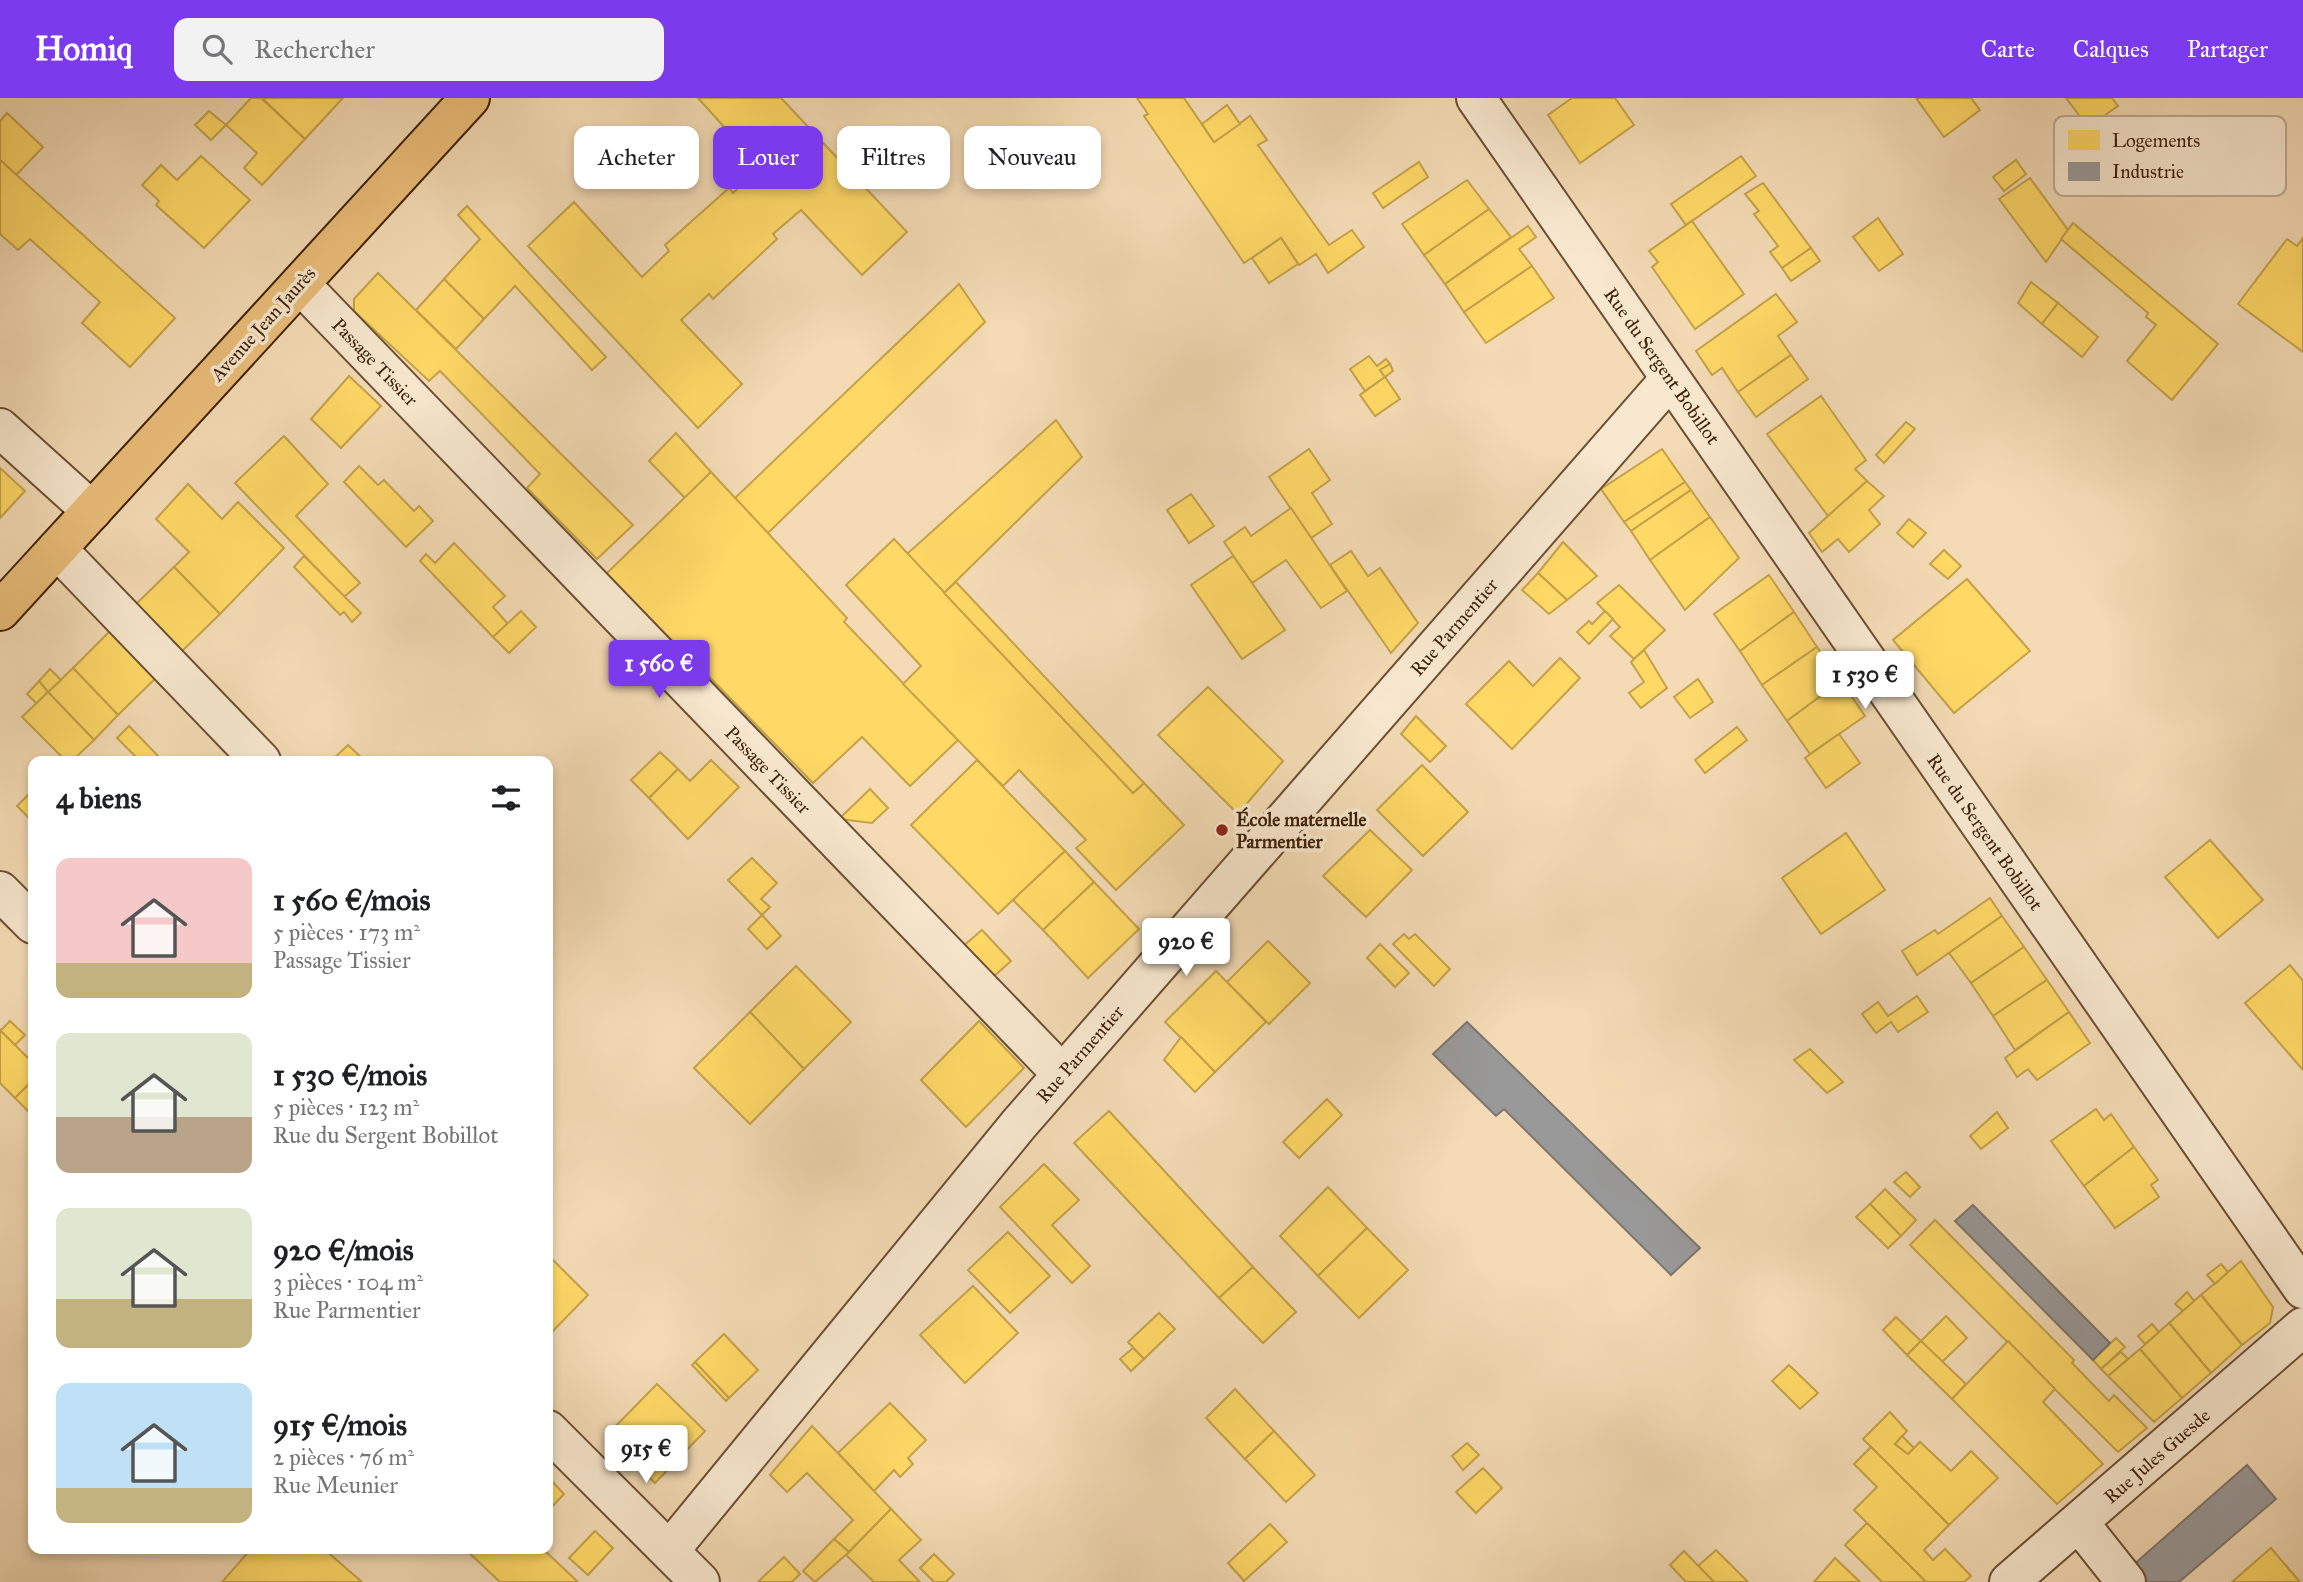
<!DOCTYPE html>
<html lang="fr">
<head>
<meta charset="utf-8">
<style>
  body { margin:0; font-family:"IM FELL Great Primer",serif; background:#f2f2f2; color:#202124; height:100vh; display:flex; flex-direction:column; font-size:26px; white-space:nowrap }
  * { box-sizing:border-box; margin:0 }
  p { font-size:23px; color:#757577 }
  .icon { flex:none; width:38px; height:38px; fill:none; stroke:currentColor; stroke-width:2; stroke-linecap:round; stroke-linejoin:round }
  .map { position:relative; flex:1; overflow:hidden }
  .drawer { position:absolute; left:28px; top:658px; width:525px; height:798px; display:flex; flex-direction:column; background:#fff; border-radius:14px; box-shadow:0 4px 10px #0003 }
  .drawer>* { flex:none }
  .top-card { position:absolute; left:574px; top:28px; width:665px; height:63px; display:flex; gap:14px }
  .price { position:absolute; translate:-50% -60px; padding:0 16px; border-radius:7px; background:#fff; color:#222; font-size:23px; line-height:46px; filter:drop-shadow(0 2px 4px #0008) }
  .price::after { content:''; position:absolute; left:50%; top:42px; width:21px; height:16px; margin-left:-10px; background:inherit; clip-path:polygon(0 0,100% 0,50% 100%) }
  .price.on { background:#7c3aed; color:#fff }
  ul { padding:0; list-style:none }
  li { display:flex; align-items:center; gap:21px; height:175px; padding:0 28px }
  li span { display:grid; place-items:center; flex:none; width:196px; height:140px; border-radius:14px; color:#555 }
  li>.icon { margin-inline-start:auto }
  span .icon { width:84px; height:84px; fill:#fffc; stroke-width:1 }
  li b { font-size:30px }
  h2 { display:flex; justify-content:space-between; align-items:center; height:84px; padding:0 28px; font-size:30px }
  .tag { padding:0 24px; border-radius:14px; background:#fff; box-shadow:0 4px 10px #0003; font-size:24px; line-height:63px }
  .tag.on { background:#7c3aed; color:#fff }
  header { display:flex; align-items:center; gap:42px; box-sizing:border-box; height:98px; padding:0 35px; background:#7c3aed; color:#fff }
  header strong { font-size:33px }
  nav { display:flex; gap:38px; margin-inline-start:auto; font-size:24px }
  .search { width:490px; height:63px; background:#f2f2f2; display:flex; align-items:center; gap:18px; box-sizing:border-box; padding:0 24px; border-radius:14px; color:#757577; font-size:26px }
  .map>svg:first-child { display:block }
  .homes { fill:#ffd966; stroke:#c5a249; stroke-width:2 }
  .industry { fill:#999; stroke:#7e756d; stroke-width:2 }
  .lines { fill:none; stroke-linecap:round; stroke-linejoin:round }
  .minor-casing { stroke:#6c4f32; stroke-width:42 }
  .major-casing { stroke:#3e2006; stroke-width:42 }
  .minor { stroke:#f8e8cf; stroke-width:38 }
  .major { stroke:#eabe7a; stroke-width:38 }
  .poi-dot { fill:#8f2418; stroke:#f8e8cf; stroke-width:2.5 }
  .labels { text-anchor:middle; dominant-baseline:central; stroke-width:7; stroke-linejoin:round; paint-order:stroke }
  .street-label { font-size:19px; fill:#3e2006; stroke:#f8e8cf }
  .poi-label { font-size:19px; font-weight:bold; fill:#3e2006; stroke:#f8e8cf; text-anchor:start }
  .key { fill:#f8e8cf; stroke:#c0ac93; stroke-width:2 }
  .key-label { font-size:19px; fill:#3e2006 }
</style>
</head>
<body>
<header>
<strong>Homiq</strong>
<div class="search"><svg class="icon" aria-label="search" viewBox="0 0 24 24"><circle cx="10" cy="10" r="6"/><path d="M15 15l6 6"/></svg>Rechercher</div>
<nav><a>Carte</a><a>Calques</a><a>Partager</a></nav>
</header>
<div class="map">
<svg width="2303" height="1484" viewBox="0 0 2303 1484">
  <rect width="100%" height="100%" fill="#f4dbb5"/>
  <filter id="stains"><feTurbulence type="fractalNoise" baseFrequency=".00286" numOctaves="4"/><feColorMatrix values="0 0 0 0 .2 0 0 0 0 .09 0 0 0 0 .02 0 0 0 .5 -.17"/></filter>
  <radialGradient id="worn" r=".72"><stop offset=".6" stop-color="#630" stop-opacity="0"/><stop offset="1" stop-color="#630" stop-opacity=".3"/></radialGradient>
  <!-- homes -->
  <g class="homes">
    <path d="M251,0H261L305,41L262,87L244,70L257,55L226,27Z"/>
    <path d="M262,0H343L305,41Z"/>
    <path d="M698,0H781L907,134L862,177L801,112L773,136L777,141L713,201L709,196L681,222L742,286L698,330L528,148L574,104L642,179L669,153L665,147L729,90L733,95L760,69Z"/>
    <path d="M1137,0H1184L1214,44L1250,18L1267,42L1258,47L1329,147L1352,132L1364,149L1328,175L1316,156L1299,167L1281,140L1244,165L1144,18L1148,16Z"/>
    <path d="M1572,0H1615L1634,27L1580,65L1548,17Z"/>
    <path d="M1916,0H1971L1980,12L1944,39Z"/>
    <path d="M2066,0H2112L2118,8L2088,29Z"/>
    <path d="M1227,7L1240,26L1214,44L1202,26Z"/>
    <path d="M209,13L226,27L211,42L195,27Z"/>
    <path d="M7,15L43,49L16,77L0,62V23Z"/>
    <path d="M201,58L250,102L204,150L156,107L159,103L142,87L161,67L177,82Z"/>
    <path d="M1741,58L1756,78L1686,127L1671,106Z"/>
    <path d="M0,62L175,220L130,269L82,225L100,204L30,141L18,152L0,136Z"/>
    <path d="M2016,62L2026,76L2004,93L1993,79Z"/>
    <path d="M1419,64L1428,79L1383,110L1373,95Z"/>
    <path d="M2030,80L2068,132L2046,164L1999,101Z"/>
    <path d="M1467,82L1489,111L1424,157L1402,126Z"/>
    <path d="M1763,85L1811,150L1782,170L1770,154L1778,148L1754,116L1759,113L1745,96Z"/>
    <path d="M467,108L606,259L592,272L515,188L484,221L444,181L480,141L458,117Z"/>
    <path d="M1489,111L1511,139L1445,186L1424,157Z"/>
    <path d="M1878,120L1903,156L1879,173L1853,139Z"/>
    <path d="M1692,123L1744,196L1695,231L1652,169L1658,164L1649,153Z"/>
    <path d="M2073,125L2218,246L2172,302L2127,263L2156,227L2146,219L2148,215L2061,141Z"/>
    <path d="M1528,128L1536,139L1519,151L1532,168L1464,214L1445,186Z"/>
    <path d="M1281,140L1298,166L1269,185L1252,160Z"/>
    <path d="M2303,140V254L2238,206L2287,141L2297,148Z"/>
    <path d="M1811,150L1820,163L1791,183L1782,170Z"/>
    <path d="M1532,168L1554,200L1486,245L1464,214Z"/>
    <path d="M378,175L633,427L597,461L527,390L540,376L440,273L429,283L354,213V201Z"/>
    <path d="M444,181L484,221L456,251L416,212Z"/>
    <path d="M2031,184L2058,205L2042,226L2018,205Z"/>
    <path d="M959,186L985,224L768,435L735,400Z"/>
    <path d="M1776,196L1797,224L1778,238L1791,257L1738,294L1722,270L1712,277L1696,253Z"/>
    <path d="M2058,205L2098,239L2082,259L2042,226Z"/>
    <path d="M1791,257L1808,281L1756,319L1738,294Z"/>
    <path d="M1369,258L1377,268L1386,261L1390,266L1380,272L1385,279L1365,293L1350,271Z"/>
    <path d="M1390,266L1393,273L1385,279L1380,272Z"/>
    <path d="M349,278L381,308L341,350L311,321Z"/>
    <path d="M1385,279L1400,301L1375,318L1360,297Z"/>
    <path d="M1821,298L1866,362L1855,371L1867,383L1828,418L1767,336Z"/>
    <path d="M1056,322L1082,359L944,495L907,456Z"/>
    <path d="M1906,324L1915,331L1884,365L1876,357Z"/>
    <path d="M676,335L711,374L685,400L649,363Z"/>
    <path d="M284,338L328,386L296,418L360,485L344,499L235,385Z"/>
    <path d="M1309,351L1330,382L1312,395L1332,426L1311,440L1269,379Z"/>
    <path d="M1662,351L1685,384L1624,424L1601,391Z"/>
    <path d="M359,368L378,387L384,382L414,413L419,408L433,423L406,449L344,384Z"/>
    <path d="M0,370L25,393L0,420Z"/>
    <path d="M711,374L847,520L844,524L958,642L910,688L862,639L813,685L694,563L691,566L606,476Z"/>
    <path d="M1867,383L1884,398L1869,412L1880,426L1849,454L1838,441L1822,454L1809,435Z"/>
    <path d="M1685,384L1691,392L1631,433L1624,424Z"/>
    <path d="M188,386L222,421L238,404L284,450L220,516L174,469L189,454L156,421Z"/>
    <path d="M1691,392L1710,419L1650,462L1631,433Z"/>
    <path d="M1191,396L1214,428L1189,445L1167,412Z"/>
    <path d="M1291,410L1347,493L1321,510L1286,462L1252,485L1224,444L1245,429L1251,438Z"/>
    <path d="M1710,419L1739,460L1685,512L1650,462Z"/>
    <path d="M1909,421L1926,435L1913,449L1897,435Z"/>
    <path d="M894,441L1133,695L1144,685L1184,727L1116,792L1076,750L1086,742L1019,672L1003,688L903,586L921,568L846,487Z"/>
    <path d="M1563,444L1597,478L1567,502L1538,475Z"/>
    <path d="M454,445L505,498L493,509L508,526L493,539L420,463L426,456L435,465Z"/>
    <path d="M1944,452L1961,468L1948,481L1930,466Z"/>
    <path d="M1351,453L1368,478L1380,470L1418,525L1391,555L1330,467Z"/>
    <path d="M304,458L361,515L352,524L344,514L340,517L294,469Z"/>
    <path d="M1233,458L1285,532L1242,561L1191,487Z"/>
    <path d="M174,469L220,516L176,559L130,512Z"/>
    <path d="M1538,475L1567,502L1549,516L1522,492Z"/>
    <path d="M1769,477L1794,514L1740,553L1714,516Z"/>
    <path d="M1967,481L2030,553L1954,615L1893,542Z"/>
    <path d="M956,484L1144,685L1133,695L944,495Z"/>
    <path d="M1619,487L1665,532L1634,561L1610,538L1620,529L1597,505Z"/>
    <path d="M521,513L536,529L509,555L493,539Z"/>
    <path d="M1605,513L1613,521L1589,546L1577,534L1589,523L1592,526Z"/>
    <path d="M1794,514L1817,549L1762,587L1740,553Z"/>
    <path d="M117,526L163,573L118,617L73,570Z"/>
    <path d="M1817,549L1841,583L1787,623L1762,587Z"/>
    <path d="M1644,552L1667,590L1641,610L1629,595L1644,584L1631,564Z"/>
    <path d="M1560,560L1580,580L1512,651L1466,606L1509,563L1533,588Z"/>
    <path d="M73,570L118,617L94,642L48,594Z"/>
    <path d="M50,571L61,582L48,594L39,583Z"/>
    <path d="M1698,581L1713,604L1690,620L1674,599Z"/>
    <path d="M39,583L48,594L37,606L27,596Z"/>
    <path d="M1841,583L1865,618L1810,656L1787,623Z"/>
    <path d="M1208,589L1283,663L1238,716L1158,637Z"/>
    <path d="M48,594L94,642L72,663H66L22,619Z"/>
    <path d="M1416,618L1446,648L1430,664L1401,636Z"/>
    <path d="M129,628L163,663H140L117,640Z"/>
    <path d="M1737,629L1747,642L1705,675L1695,662Z"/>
    <path d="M1839,636L1860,665L1826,690L1805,660Z"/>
    <path d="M348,647L365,663H331Z"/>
    <path d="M660,654L678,671L649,700L631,682Z"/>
    <path d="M711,662L739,689L688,741L649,700L678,671L690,683Z"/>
    <path d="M977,662L1065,753L998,816L911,727Z"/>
    <path d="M1422,667L1468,714L1423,758L1377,712Z"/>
    <path d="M870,691L888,710L872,725L839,721Z"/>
    <path d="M33,692V724L17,708Z"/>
    <path d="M1370,732L1412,772L1366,819L1323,778Z"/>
    <path d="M1846,735L1885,792L1821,836L1782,780Z"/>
    <path d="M2210,742L2263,802L2218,840L2165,779Z"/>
    <path d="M1065,753L1094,784L1043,832L1013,802Z"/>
    <path d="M752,760L777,785L761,801L770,809L762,817L728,782Z"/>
    <path d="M1094,784L1139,831L1088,880L1043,832Z"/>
    <path d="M1990,800L2002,818L1917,877L1902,853L1935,832L1938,836Z"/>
    <path d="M762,817L781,838L767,851L748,831Z"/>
    <path d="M2002,818L2024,849L1971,885L1949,855Z"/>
    <path d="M982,832L1011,863L992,880L962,849Z"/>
    <path d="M1404,836L1409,841L1415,836L1450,871L1434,888L1393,846Z"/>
    <path d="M1268,843L1310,885L1269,926L1227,884Z"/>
    <path d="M1380,846L1409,875L1395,889L1367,860Z"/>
    <path d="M2024,849L2047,882L1993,918L1971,885Z"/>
    <path d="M2290,867L2303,883V972L2245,905Z"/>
    <path d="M796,868L851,924L804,971L750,914Z"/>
    <path d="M1216,873L1266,924L1215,974L1165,924Z"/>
    <path d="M2047,882L2069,914L2015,952L1993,918Z"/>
    <path d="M1917,898L1928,914L1898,934L1891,924L1876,935L1862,916L1878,904L1888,918Z"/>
    <path d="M750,914L804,971L750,1026L694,970Z"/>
    <path d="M2069,914L2090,945L2037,982L2028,971L2017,979L2005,960Z"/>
    <path d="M10,923L25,937L15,947L0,933Z"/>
    <path d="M979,923L1024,970L966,1029L921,982Z"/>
    <path d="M0,932L33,965V982L15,1000L0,985Z"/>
    <path d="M1181,939L1215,974L1195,994L1164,962Z"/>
    <path d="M1810,951L1843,984L1827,995L1794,962Z"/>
    <path d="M33,982V1018L15,1000Z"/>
    <path d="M1327,1001L1342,1017L1299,1060L1283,1044Z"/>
    <path d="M2096,1011L2104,1022L2111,1016L2134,1049L2084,1088L2051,1043Z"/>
    <path d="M1109,1013L1253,1169L1219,1200L1074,1045Z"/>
    <path d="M1997,1014L2008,1030L1981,1051L1970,1038Z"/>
    <path d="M2134,1049L2158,1082L2151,1087L2159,1099L2115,1130L2084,1088Z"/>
    <path d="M1044,1066L1079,1102L1052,1127L1090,1168L1072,1185L1000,1109Z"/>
    <path d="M1906,1074L1920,1089L1910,1099L1894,1084Z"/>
    <path d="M1328,1089L1367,1130L1318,1178L1280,1138Z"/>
    <path d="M1885,1091L1916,1122L1901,1138L1870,1106Z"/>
    <path d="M1870,1106L1901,1138L1888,1150L1856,1119Z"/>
    <path d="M1935,1122L2074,1262L2072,1265L2109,1303L2114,1297L2147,1330L2118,1354L1910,1147Z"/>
    <path d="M1367,1130L1408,1172L1359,1220L1318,1178Z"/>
    <path d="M1008,1134L1050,1178L1010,1215L968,1172Z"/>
    <path d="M548,1157L588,1197L548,1238Z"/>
    <path d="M2241,1163L2273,1209L2270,1225L2242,1247L2201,1197Z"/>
    <path d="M2221,1166L2228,1174L2215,1186L2207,1177Z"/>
    <path d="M1253,1169L1296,1214L1263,1245L1219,1200Z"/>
    <path d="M973,1188L1018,1235L965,1285L920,1237Z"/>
    <path d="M2187,1194L2195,1204L2183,1213L2175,1206Z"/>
    <path d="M2201,1197L2242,1247L2211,1275L2169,1225Z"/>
    <path d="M1159,1215L1175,1231L1144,1261L1128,1244Z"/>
    <path d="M1946,1218L1967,1240L1942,1264L1921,1243Z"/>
    <path d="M1896,1219L1921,1243L1907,1257L1883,1232Z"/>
    <path d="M2169,1225L2211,1275L2182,1300L2140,1251Z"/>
    <path d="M2152,1226L2159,1234L2145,1246L2138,1238Z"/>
    <path d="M724,1236L758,1272L729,1300L695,1264Z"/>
    <path d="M2116,1240L2125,1249L2101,1271L2093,1262Z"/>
    <path d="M1921,1243L1966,1286L1952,1301L1907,1257Z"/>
    <path d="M2008,1243L2055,1291L2043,1304L2103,1366L2057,1406L1952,1301Z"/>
    <path d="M1133,1250L1144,1261L1131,1273L1120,1261Z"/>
    <path d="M2140,1251L2182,1300L2154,1324L2108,1278Z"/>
    <path d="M2121,1254L2128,1261L2108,1278L2101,1271Z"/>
    <path d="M695,1264L729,1300L726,1303L692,1267Z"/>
    <path d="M1789,1267L1818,1295L1800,1311L1772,1283Z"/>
    <path d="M657,1286L705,1333L655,1385L607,1337Z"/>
    <path d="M1235,1291L1274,1333L1245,1361L1206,1320Z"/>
    <path d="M890,1305L926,1342L908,1360L913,1366L900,1379L894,1372L874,1393L838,1355Z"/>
    <path d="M1890,1314L1907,1333L1895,1346L1908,1356L1920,1344L1951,1373L1971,1353L1998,1380L1949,1427L1863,1341Z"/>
    <path d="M812,1328L891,1411L849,1454L834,1441L853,1422L807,1375L787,1394L770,1377Z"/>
    <path d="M1274,1333L1315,1377L1286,1404L1245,1361Z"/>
    <path d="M1902,1338L1914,1350L1908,1356L1895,1346Z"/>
    <path d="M1467,1345L1479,1357L1463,1372L1452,1358Z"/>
    <path d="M1871,1349L1949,1427L1924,1452L1933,1462L1945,1451L1971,1478L1964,1484H1926L1854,1412L1877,1389L1854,1366Z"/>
    <path d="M1483,1370L1502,1390L1476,1415L1456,1394Z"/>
    <path d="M548,1379L564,1396L548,1413Z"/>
    <path d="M891,1411L921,1442L899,1462L920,1484H874L846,1457Z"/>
    <path d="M1867,1425L1926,1484H1882L1845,1447Z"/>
    <path d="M1270,1426L1287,1444L1244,1483L1228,1465Z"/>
    <path d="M595,1433L613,1450L588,1477L569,1460Z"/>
    <path d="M834,1441L849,1454L815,1484L803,1473Z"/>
    <path d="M2271,1450L2300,1484H2232Z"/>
    <path d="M251,1451H324L362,1484H222Z"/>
    <path d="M465,1451H543L578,1484H500Z"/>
    <path d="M1716,1452L1748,1484H1714L1698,1468Z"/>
    <path d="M1684,1453L1714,1484H1686L1670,1467Z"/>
    <path d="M934,1456L954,1476L946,1484H934L920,1470Z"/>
    <path d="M784,1459L800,1476L792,1484H758Z"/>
    <path d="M1835,1460L1860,1484H1814Z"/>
  </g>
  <!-- industry -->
  <g class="industry">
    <path d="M1467,924L1700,1150L1671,1177L1504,1011L1496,1018L1433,956Z"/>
    <path d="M1973,1107L2110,1245L2093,1262L1955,1123Z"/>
    <path d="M2247,1367L2276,1401L2179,1484H2145L2132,1468Z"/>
  </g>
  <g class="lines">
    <!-- minor casing -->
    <g class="minor-casing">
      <g id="minor">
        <path d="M1476,0L2303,1191"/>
        <path d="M300,186L1062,976"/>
        <path d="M0,330L92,413"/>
        <path d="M57,451L261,663"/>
        <path d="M0,793L33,826"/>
        <path d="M548,1332L700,1484"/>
        <path d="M2080,1426L2126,1484"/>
        <path d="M670,1452L1019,1026L1670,281"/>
        <path d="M2009,1484L2303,1229"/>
      </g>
    </g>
    <!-- major casing -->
    <g class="major-casing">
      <path id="major" d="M0,513L470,0"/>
    </g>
    <!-- minor -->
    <use href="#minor" class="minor"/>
    <!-- major -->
    <use href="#major" class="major"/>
  </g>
  <!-- markers -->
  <circle class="poi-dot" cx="1222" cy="732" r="7"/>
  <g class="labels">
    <!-- street labels -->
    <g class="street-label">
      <text transform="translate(263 226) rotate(-48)">Avenue Jean Jaurès</text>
      <text transform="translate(375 264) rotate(46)">Passage Tissier</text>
      <text transform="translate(1662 268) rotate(55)">Rue du Sergent Bobillot</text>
      <text transform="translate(1454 529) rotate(-49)">Rue Parmentier</text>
      <text transform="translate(768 672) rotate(46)">Passage Tissier</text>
      <text transform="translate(1985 734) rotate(55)">Rue du Sergent Bobillot</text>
      <text transform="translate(1080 956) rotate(-49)">Rue Parmentier</text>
      <text transform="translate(2157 1358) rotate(-41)">Rue Jules Guesde</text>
    </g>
    <!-- poi labels -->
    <g class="poi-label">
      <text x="1236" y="721">École maternelle<tspan x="1236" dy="22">Parmentier</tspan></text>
    </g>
  </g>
  <!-- legend -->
  <rect x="2054" y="18" width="232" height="80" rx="10" class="key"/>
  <rect x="2068" y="32" width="32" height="20" fill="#ffd966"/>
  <rect x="2068" y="64" width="32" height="19" fill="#999"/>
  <g class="key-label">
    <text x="2112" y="49">Logements</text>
    <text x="2112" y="80">Industrie</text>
  </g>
  <rect width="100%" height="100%" filter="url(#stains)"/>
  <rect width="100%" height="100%" fill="url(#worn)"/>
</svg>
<b class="price on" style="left:659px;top:602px">1 560 €</b>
<b class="price" style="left:1865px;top:613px">1 530 €</b>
<b class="price" style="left:1186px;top:880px">920 €</b>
<b class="price" style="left:646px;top:1387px">915 €</b>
<div class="top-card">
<a class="tag">Acheter</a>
<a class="tag on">Louer</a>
<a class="tag">Filtres</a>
<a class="tag">Nouveau</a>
</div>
<section class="drawer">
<h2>4 biens<svg class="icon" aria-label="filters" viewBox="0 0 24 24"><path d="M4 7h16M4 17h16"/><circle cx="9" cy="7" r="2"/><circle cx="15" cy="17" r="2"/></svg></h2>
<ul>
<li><span style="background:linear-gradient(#f6c9c9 75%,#c2b280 0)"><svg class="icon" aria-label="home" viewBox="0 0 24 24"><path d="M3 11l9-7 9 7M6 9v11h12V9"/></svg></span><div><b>1 560 €/mois</b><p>5 pièces · 173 m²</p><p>Passage Tissier</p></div></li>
<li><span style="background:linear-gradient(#dfe7d0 60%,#b9a48a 0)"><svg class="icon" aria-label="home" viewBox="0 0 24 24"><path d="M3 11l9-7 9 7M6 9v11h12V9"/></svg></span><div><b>1 530 €/mois</b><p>5 pièces · 123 m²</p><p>Rue du Sergent Bobillot</p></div></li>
<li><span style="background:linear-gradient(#dfe7d0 65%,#c2b280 0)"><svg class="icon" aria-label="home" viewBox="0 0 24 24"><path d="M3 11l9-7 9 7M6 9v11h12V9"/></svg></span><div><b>920 €/mois</b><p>3 pièces · 104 m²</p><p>Rue Parmentier</p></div></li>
<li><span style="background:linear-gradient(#bfe0f5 75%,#c2b280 0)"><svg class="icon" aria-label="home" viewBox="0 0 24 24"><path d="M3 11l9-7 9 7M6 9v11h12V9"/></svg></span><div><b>915 €/mois</b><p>2 pièces · 76 m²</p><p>Rue Meunier</p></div></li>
</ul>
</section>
</div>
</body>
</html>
